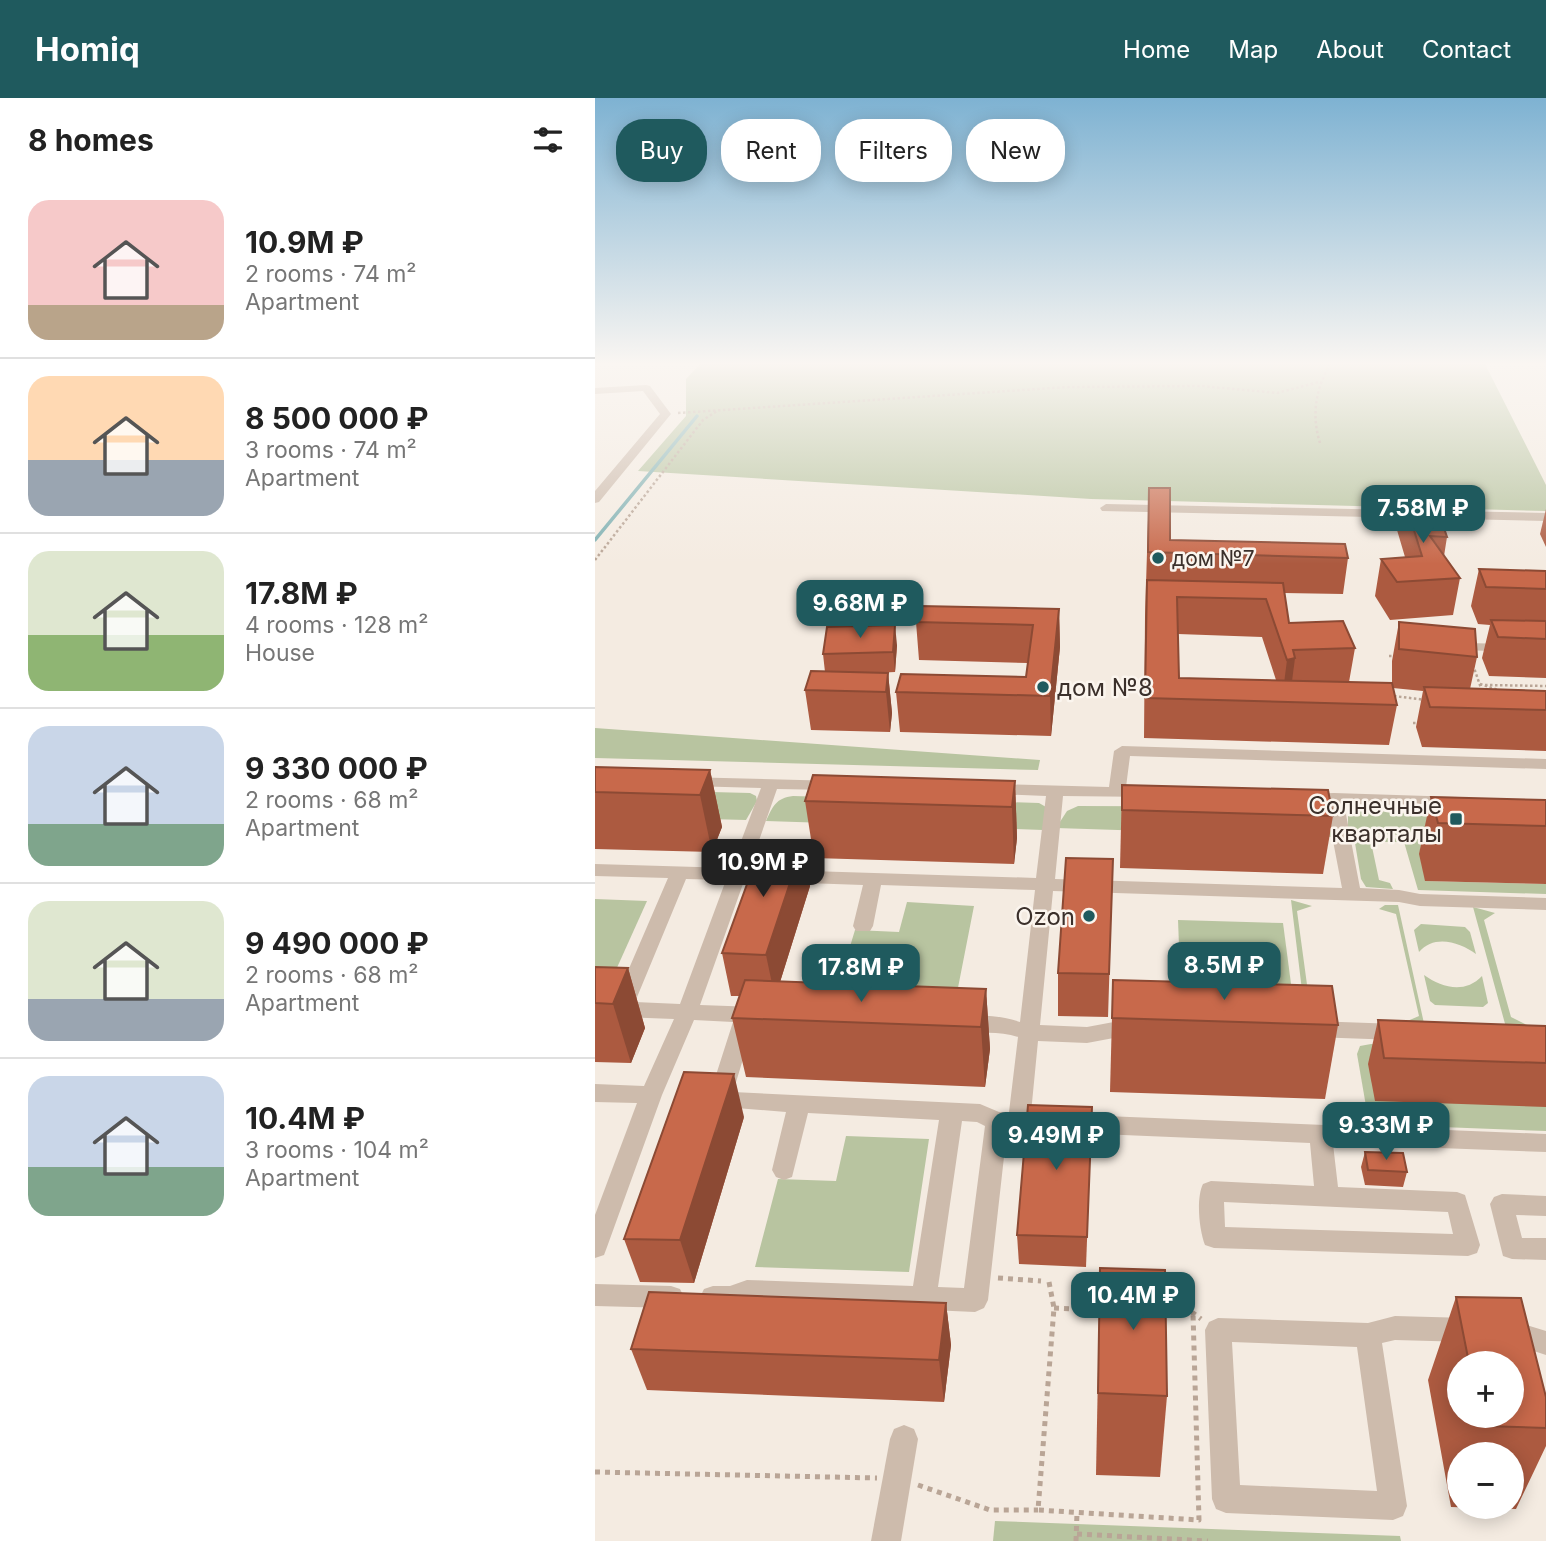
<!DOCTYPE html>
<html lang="en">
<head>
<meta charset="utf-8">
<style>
  body { margin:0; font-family:Inter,sans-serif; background:#f6f6f6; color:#222; height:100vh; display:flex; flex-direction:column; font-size:26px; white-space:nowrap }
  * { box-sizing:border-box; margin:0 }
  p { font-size:23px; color:#767676 }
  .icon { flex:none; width:38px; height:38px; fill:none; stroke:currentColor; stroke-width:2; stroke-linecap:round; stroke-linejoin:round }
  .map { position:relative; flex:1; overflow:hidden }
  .drawer { display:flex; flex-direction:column; background:#fff; width:595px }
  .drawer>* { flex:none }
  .guide { position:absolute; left:21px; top:21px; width:665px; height:63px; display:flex; gap:14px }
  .buttons { position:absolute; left:852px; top:1253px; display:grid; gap:14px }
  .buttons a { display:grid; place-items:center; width:77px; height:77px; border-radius:50%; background:#fff; box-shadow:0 4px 18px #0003; font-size:35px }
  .price { position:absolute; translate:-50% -60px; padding:0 16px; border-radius:14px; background:#1f5a5e; color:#fff; font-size:23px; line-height:46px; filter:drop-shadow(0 2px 4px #0008) }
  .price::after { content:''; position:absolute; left:50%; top:42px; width:21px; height:16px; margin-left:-10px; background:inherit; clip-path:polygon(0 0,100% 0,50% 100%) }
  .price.active { background:#222; color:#fff }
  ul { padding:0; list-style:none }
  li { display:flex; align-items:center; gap:21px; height:175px; padding:0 28px }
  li+li { border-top:2px solid #e0e0e0 }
  li span { display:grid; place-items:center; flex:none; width:196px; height:140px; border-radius:21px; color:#555 }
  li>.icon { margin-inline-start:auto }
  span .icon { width:84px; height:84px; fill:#fffc; stroke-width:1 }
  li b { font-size:30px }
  h2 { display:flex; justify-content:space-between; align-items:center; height:84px; padding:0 28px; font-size:30px }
  .pill { padding:0 24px; border-radius:28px; background:#fff; box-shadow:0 4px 18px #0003; font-size:24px; line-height:63px }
  .pill.active { background:#1f5a5e; color:#fff }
  header { display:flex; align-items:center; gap:42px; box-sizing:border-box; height:98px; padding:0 35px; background:#1f5a5e; color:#fff }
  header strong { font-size:33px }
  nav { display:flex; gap:38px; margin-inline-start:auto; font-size:24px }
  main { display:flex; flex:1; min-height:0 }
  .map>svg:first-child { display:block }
  .green { fill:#b8c4a0 }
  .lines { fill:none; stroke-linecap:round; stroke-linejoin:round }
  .stream { stroke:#7fb0b2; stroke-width:3.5 }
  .path-far1 { stroke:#b9a596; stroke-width:2.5; stroke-dasharray:2.5 2.5; stroke-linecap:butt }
  .path { stroke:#b9a596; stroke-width:5; stroke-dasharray:5 5; stroke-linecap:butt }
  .minor { fill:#cdbbac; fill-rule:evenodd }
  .wall { fill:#ac5a40; fill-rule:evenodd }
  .shaded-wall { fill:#8c4a34 }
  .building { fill:#c8694b; stroke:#8c4a34; stroke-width:2 }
  .poi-dot { fill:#1f5a5e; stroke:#fbf5ee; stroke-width:2.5 }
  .labels { text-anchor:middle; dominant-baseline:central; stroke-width:5; stroke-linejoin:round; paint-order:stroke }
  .far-poi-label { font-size:21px; fill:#3b302b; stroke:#fbf5ee; text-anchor:start }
  .poi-label { font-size:24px; fill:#3b302b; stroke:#fbf5ee; text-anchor:end }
</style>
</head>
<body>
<header>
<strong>Homiq</strong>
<nav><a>Home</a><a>Map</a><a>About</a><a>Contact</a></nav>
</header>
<main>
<section class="drawer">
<h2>8 homes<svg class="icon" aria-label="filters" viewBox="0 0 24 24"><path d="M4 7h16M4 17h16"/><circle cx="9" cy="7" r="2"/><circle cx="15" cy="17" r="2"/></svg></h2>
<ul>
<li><span style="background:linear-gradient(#f6c9c9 75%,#b9a48a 0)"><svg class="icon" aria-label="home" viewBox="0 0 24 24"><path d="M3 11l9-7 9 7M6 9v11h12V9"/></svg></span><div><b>10.9M ₽</b><p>2 rooms · 74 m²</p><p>Apartment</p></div></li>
<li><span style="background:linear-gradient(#ffd9b3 60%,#9aa5b1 0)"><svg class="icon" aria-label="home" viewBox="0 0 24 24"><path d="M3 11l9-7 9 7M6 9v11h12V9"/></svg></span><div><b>8 500 000 ₽</b><p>3 rooms · 74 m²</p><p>Apartment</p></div></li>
<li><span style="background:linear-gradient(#dfe7d0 60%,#8fb573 0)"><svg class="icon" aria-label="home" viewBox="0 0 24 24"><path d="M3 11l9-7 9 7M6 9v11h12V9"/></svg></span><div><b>17.8M ₽</b><p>4 rooms · 128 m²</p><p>House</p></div></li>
<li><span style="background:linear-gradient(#c9d6e8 70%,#7fa58c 0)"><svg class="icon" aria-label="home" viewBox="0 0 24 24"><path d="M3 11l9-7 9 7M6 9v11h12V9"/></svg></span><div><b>9 330 000 ₽</b><p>2 rooms · 68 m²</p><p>Apartment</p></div></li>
<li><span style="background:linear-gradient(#dfe7d0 70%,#9aa5b1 0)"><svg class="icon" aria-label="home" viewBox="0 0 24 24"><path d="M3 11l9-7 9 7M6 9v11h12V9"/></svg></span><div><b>9 490 000 ₽</b><p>2 rooms · 68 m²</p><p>Apartment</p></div></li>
<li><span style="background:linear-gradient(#c9d6e8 65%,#7fa58c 0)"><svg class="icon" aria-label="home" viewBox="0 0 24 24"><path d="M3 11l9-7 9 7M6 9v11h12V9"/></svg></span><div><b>10.4M ₽</b><p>3 rooms · 104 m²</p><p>Apartment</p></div></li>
</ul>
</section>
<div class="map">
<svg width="951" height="1443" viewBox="0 0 951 1443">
  <rect width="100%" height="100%" fill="#f4ebe1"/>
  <!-- green -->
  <g class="green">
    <path d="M107,264H889L951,387V413L496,401L43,373L91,318V281Z"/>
    <path d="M0,630L445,662L443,672L0,660Z"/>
    <path d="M0,691L155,695L161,698L162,703L151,722L0,718Z"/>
    <path d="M198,698L444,705L451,709L448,732L171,723C178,708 181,700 198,698Z"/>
    <path d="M483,708L713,709L734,716L738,739L461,730L472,713Z"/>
    <path d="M763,711L835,718L951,741L753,735V715Z"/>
    <path d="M759,739L951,745L830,783L951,786V796L823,792L809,744H776L784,782L795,785L798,791L771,789L766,781Z"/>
    <path d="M0,801L52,803L16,883H0Z"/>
    <path d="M696,802L717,808L702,813L716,916L711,925Z"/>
    <path d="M312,804L379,808L360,905L240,898L260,832L304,834Z"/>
    <path d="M790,807H803L830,930L810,924L824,918L801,816L784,811Z"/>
    <path d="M878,809L900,815L889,822L916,919L934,928L912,933Z"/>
    <path d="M583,822L688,825L698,901L586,898Z"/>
    <path d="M826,826L870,829L875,834L881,856C865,844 839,836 824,854L819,832Z"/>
    <path d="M829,877C847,890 870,896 887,878L893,905L888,909L840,907L835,903Z"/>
    <path d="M776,946L951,953V1033L794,1027L777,1020L772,1014L762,956L765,948Z"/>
    <path d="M251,1038L334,1041L314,1174L160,1169L183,1081L241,1083Z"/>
    <path d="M400,1423L805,1438L806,1443H398Z"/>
  </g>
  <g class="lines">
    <!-- stream -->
    <path class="stream" d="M0,442L102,318"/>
    <!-- path-far1 -->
    <g class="path-far1">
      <path d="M83,315L472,289L607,288L682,295L724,284"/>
      <path d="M725,345C716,316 721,290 736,264"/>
      <path d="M0,462L108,322L122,313"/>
      <path d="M794,558H803"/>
      <path d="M878,567L887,593"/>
      <path d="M885,586L903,592"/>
      <path d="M890,587L951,588"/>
      <path d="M799,598L831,602"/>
      <path d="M818,625H827"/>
    </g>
    <!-- path -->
    <g class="path">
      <path d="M403,1180L446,1183"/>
      <path d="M454,1184L459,1210L443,1412L604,1422L598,1215"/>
      <path d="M459,1210L506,1212"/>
      <path d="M566,1214L598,1215L606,1221"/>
      <path d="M0,1374L282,1380"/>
      <path d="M323,1387L395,1412H443"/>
      <path d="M482,1436L613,1443"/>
      <path d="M481,1443L482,1415"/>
    </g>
    <!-- minor -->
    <g class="minor">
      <path d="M51,287L55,288L76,316L4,404L0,405V393L65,316L48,293L0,296V290Z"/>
      <path d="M511,406L951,415V423L507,413L505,410Z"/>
      <path d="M873,545L951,547V555L868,552L866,549Z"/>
      <path d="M527,648L951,661V671L535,658L531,689L555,691L558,695L555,699L468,698L460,781L747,790L731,706L707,704L704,700L707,696L739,695L863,699L866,703L863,707L857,708L749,706L765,790L804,792L825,796L951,800V812L825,808L804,804L458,793L445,927L492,929L540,920L547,922L550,928L547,934L540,936L492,945L443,943L436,1015L951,1036V1054L738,1046L743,1089L862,1094L870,1097L885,1147L882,1155L873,1158L619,1150L610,1147C604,1132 601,1100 608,1086L616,1083L719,1088L715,1045L412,1032L393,1202L389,1210L380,1214L153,1204C138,1211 125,1213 109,1207L105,1199L109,1191L118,1188H135L152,1182L318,1188L344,1022L213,1015L197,1079L189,1082L181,1079L177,1072L191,1014L116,1008L113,1002L138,924L99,922L67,997L12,1149L9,1157L0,1160V1117L42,1005L0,1004V986L49,988L79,921L0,918V902L20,903L73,780L0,778V766L136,770L166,690L94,688L86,683L88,679L243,683L245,687L243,691L237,692L182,691L154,771L441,780L451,698L398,696L389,691L398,686L514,689L519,653ZM91,781L131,782L85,906L40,904ZM149,783L268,787L258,828L261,833H275L278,828L286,787L440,792L425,924C408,918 381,915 364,920L361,926L364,932C383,937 404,932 423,939L414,1014H404L385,1006L138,994L159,925L168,922L171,917L168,912L161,909L105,907ZM367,1023L382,1024L390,1028L369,1190L343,1189ZM629,1104L853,1114L858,1136L630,1129Z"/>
      <path d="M718,923L802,926L809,928L812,934L809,940L802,942L718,939L711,937L708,931L711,925Z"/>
      <path d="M907,1096L951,1098V1118L921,1117L927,1140H951V1162L917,1161L908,1158L895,1106L899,1099Z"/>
      <path d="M0,1186L76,1188L85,1191L89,1199L85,1207L76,1210L0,1208Z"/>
      <path d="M800,1218L873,1220L882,1224L886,1232L882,1240L873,1244L800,1242L787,1245L812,1408L808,1418L798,1422L631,1415L621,1411L617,1401L610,1232L614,1224L623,1220L773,1225ZM637,1244L762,1249L782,1393L645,1387Z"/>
      <path d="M915,1222L951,1233V1257L906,1242L902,1234L906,1226Z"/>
      <path d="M309,1327L319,1331L323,1341L306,1443H276L295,1341L299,1331Z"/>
    </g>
  </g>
  <!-- wall -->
  <g class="wall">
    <path d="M554,390L575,442L753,460L748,496L689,495L694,525L760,550L754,584L797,588V563L804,524L882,559L875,591L951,593V653L827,649L821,629L828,593L798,590L802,607L794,647L549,640L550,519ZM583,536L667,539L681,582L584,580Z"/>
    <path d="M808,397L852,439L849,458L865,480L858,517L795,522L780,498L786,461L810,459L802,432Z"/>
    <path d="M951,411V449L945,436Z"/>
    <path d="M884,471L951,473V580L894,578L887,560L895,527L883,526L876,508Z"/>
    <path d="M464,511L465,549L456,638L305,634L301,594L431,579L433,565L324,562L321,524Z"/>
    <path d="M302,547L300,574L279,575H293L297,615L295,634L216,632L210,592L230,574L228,556Z"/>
    <path d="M0,669L115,672L127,729L117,754L0,751Z"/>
    <path d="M420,683L422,740L419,766L219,760L210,703Z"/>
    <path d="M527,687L738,718L728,776L525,770Z"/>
    <path d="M836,699L951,702V786L830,783L824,756Z"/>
    <path d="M208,746L215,788L185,884L391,891L395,951L390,989L151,979L137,920L145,898H136L127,855Z"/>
    <path d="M518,761L513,919L463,918V875Z"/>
    <path d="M0,869L33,870L50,930L36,965L0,964Z"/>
    <path d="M518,882L743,927L730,1001L515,994Z"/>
    <path d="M783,922L951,928V1009L780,1003L773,966Z"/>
    <path d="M497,1009L491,1169L424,1166L422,1137Z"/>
    <path d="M149,1019L99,1185L45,1184L29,1141Z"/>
    <path d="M770,1054L812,1074L808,1089L770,1087L766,1069Z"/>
    <path d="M505,1170L572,1298L565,1379L501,1377Z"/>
    <path d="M861,1199L951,1299V1348L921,1411L856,1409L833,1282ZM864,1265H917V1318H864ZM864,1356H917V1409H864Z"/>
    <path d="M351,1205L356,1247L349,1304L52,1292L36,1251Z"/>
  </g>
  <!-- shaded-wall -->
  <g class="shaded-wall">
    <path d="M464,511L465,549L456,638L455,598Z"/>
    <path d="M300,527L302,547L300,574L298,554Z"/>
    <path d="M700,560L695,599L687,601L692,562Z"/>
    <path d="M293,575L297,615L295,634L291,594Z"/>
    <path d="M115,672L127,729L117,754L105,697Z"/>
    <path d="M420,683L422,740L419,766L417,709Z"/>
    <path d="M208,746L215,788L180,900L171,857Z"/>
    <path d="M33,870L50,930L36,965L18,906Z"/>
    <path d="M391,891L395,951L390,989L386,929Z"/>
    <path d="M139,976L149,1019L99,1185L85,1142Z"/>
    <path d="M351,1205L356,1247L349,1304L344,1262Z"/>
  </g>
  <!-- building -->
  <g class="building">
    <path d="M554,390H575V442L750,446L753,460L553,454Z"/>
    <path d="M808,397L838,398L852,439L835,438L865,480L802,484L786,461L827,458Z"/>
    <path d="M884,471L951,473V491L891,489Z"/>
    <path d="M552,482L688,485L694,525L748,523L760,550L698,552L700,560L692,562L671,501L582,499L584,580L797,585L802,607L550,600Z"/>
    <path d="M325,508L464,511L455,598L301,594L306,576L431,579L438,527L321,524Z"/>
    <path d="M896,522L951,523V541L903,539Z"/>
    <path d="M804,524L880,531L882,559L804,551Z"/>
    <path d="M300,527L298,554L228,556L232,529Z"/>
    <path d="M216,573L293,575L291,594L210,592Z"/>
    <path d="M829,589L951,593V612L835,609Z"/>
    <path d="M0,669L115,672L105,697L0,694Z"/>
    <path d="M218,677L420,683L417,709L210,703Z"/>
    <path d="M527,687L733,692L738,718L527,712Z"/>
    <path d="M836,699L951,702V728L843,725Z"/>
    <path d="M167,745L208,746L171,857L127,855Z"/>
    <path d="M471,760L518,761L514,876L463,875Z"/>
    <path d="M0,869L33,870L18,906L0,905Z"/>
    <path d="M150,882L391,891L386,929L137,920Z"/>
    <path d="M518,882L737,888L743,927L517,920Z"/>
    <path d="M783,922L951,928V965L789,960Z"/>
    <path d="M89,974L139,976L85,1142L29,1141Z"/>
    <path d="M433,1007L497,1009L492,1139L422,1137Z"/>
    <path d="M770,1054L808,1055L812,1074L773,1072Z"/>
    <path d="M505,1170L570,1172L572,1298L503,1295Z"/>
    <path d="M54,1194L351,1205L344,1262L36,1251Z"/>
    <path d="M861,1199L926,1200L951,1299V1330L888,1328L885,1318H917V1265H874Z"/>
  </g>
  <!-- sky -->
  <linearGradient id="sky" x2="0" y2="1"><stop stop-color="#7eb2d2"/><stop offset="0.57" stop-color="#faf6f2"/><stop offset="1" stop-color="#faf6f2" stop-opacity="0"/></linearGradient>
  <rect width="951" height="466" fill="url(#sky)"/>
  <!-- markers -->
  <g class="poi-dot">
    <circle cx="563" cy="460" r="7"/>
    <circle cx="448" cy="589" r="7"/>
    <rect x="854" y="714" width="14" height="14" rx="3.5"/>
    <circle cx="494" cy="818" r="7"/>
  </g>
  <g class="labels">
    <!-- far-poi labels -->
    <g class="far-poi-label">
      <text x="577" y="460">дом №7</text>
    </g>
    <!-- poi labels -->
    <g class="poi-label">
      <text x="462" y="589" text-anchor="start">дом №8</text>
      <text x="847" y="707">Солнечные<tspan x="847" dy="28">кварталы</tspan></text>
      <text x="480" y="818">Ozon</text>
    </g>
  </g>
</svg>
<div class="buttons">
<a>+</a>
<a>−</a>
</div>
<b class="price" style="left:828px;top:447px">7.58M ₽</b>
<b class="price" style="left:265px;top:542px">9.68M ₽</b>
<b class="price active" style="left:168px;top:801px">10.9M ₽</b>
<b class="price" style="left:629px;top:904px">8.5M ₽</b>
<b class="price" style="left:266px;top:906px">17.8M ₽</b>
<b class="price" style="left:791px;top:1064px">9.33M ₽</b>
<b class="price" style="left:461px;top:1074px">9.49M ₽</b>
<b class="price" style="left:538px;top:1234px">10.4M ₽</b>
<div class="guide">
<a class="pill active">Buy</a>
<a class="pill">Rent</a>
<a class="pill">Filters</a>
<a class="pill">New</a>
</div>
</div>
</main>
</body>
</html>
